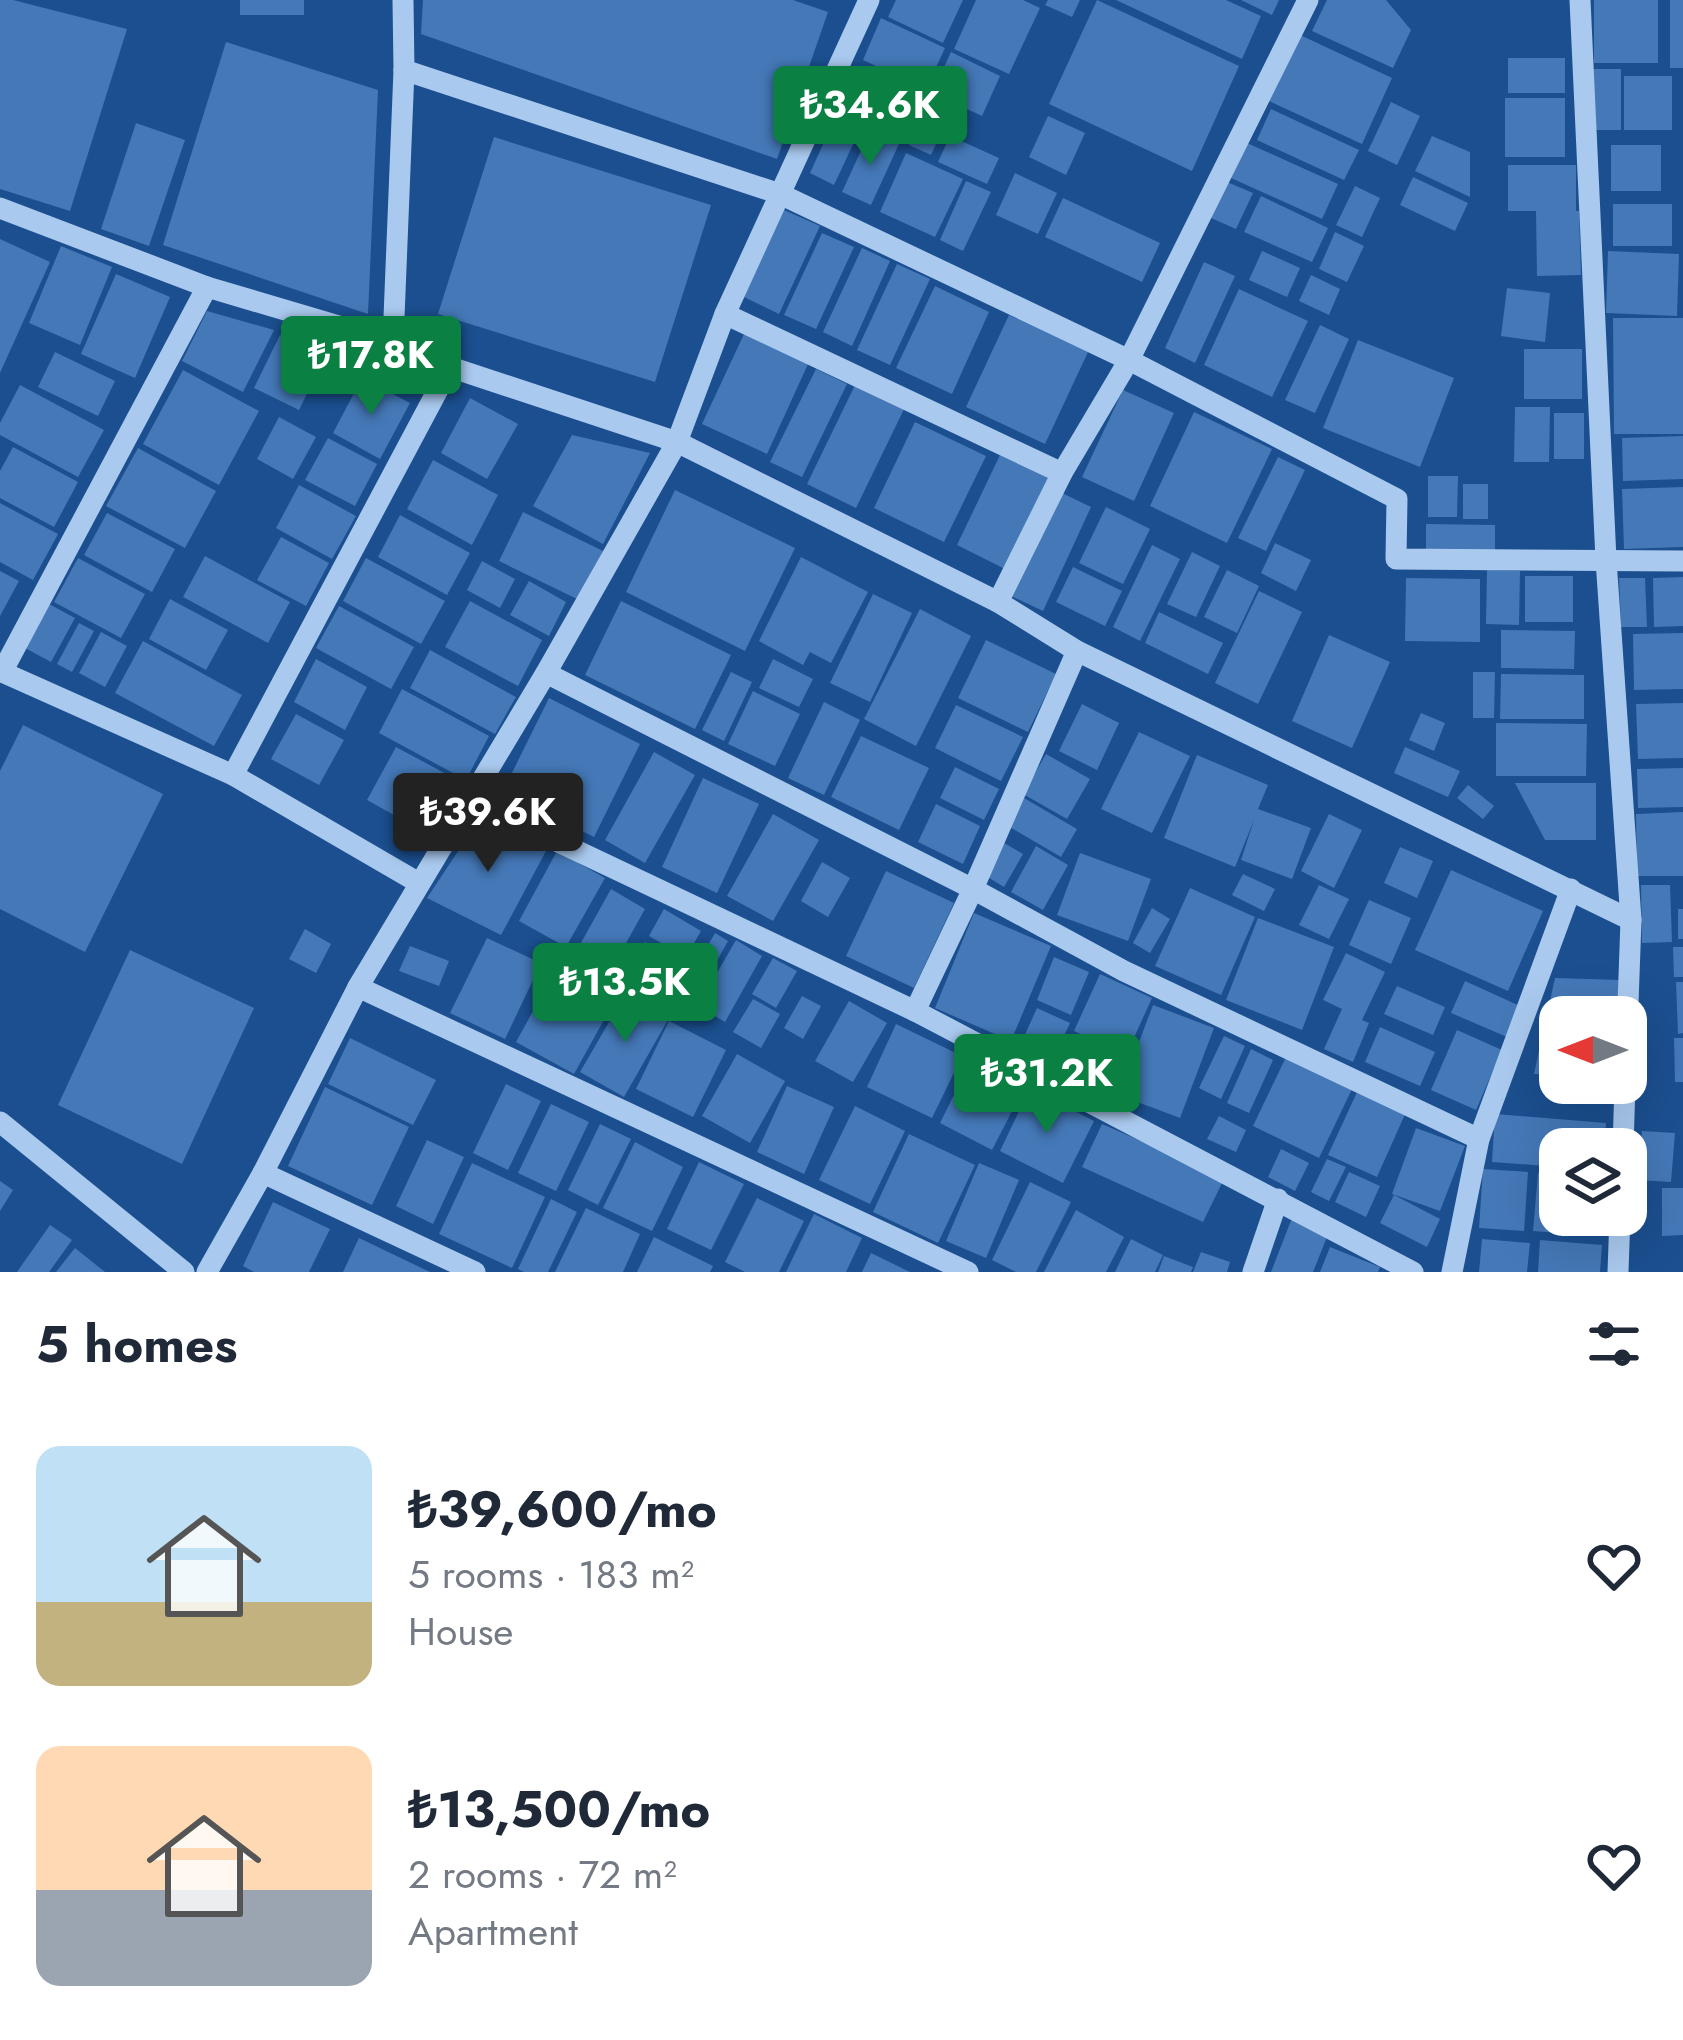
<!DOCTYPE html>
<html lang="en">
<head>
<meta charset="utf-8">
<style>
  body { margin:0; font-family:Jost,sans-serif; background:#f2f2f3; color:#1f2937; height:100vh; display:flex; flex-direction:column; font-size:45px; white-space:nowrap }
  * { box-sizing:border-box; margin:0 }
  p { font-size:39px; color:#747a83 }
  .icon { flex:none; width:66px; height:66px; fill:none; stroke:currentColor; stroke-width:2; stroke-linecap:round; stroke-linejoin:round }
  .map { position:relative; height:1272px; overflow:hidden }
  .side { display:flex; flex-direction:column; background:#fff; flex:1 }
  .side>* { flex:none }
  .needle { width:78px; rotate:270deg }
  .tools { position:absolute; left:1539px; top:996px; display:grid; gap:24px }
  .tools a { display:grid; place-items:center; width:108px; height:108px; border-radius:24px; background:#fff; box-shadow:0 12px 48px #0002; font-size:60px }
  .price { position:absolute; translate:-50% -102px; padding:0 27px; border-radius:12px; background:#0b8043; color:#fff; font-size:39px; line-height:78px; filter:drop-shadow(0 3px 6px #0008) }
  .price::after { content:''; position:absolute; left:50%; top:72px; width:36px; height:27px; margin-left:-18px; background:inherit; clip-path:polygon(0 0,100% 0,50% 100%) }
  .price.on { background:#222; color:#fff }
  ul { padding:0; list-style:none }
  li { display:flex; align-items:center; gap:36px; height:300px; padding:0 36px }
  li span { display:grid; place-items:center; flex:none; width:336px; height:240px; border-radius:24px; color:#555 }
  li>.icon { margin-inline-start:auto }
  span .icon { width:144px; height:144px; fill:#fffc; stroke-width:1 }
  li b { font-size:51px }
  h2 { display:flex; justify-content:space-between; align-items:center; height:144px; padding:0 36px; font-size:51px }
  .map>svg:first-child { display:block }
  .building { fill:#4478b7 }
  .lines { fill:none; stroke-linecap:round; stroke-linejoin:round }
  .minor { stroke:#a9c9ee; stroke-width:21 }
</style>
</head>
<body>
<div class="map">
<svg width="1683" height="1272" viewBox="0 0 1683 1272">
  <rect width="100%" height="100%" fill="#1b4f8f"/>
  <!-- building -->
  <g class="building">
    <path d="M0,0H13L127,29L70,211L0,189Z"/>
    <rect x="240" y="0" width="64" height="15"/>
    <path d="M423,0H793L828,12L777,159L421,34Z"/>
    <path d="M896,0H963L943,43L888,17Z"/>
    <path d="M976,0H1023L1040,8L1009,74L954,49Z"/>
    <path d="M1048,0H1080L1072,17L1045,5Z"/>
    <path d="M1097,0L1239,66L1192,171L1049,104Z"/>
    <path d="M1116,0H1226L1261,16L1242,59Z"/>
    <path d="M1241,0H1279L1272,15Z"/>
    <path d="M1327,0H1386L1411,30L1393,68L1312,31Z"/>
    <rect x="1594" y="0" width="64" height="63"/>
    <rect x="1670" y="0" width="13" height="68"/>
    <path d="M881,18L945,48L926,89L863,60Z"/>
    <path d="M1298,34L1392,78L1362,144L1267,100Z"/>
    <path d="M226,42L378,90L368,314L163,245Z"/>
    <path d="M951,52L1000,76L982,116L932,93Z"/>
    <rect x="1508" y="58" width="57" height="35"/>
    <rect x="1587" y="69" width="34" height="61"/>
    <rect x="1624" y="76" width="48" height="54"/>
    <path d="M845,96L870,108L834,185L810,173Z"/>
    <rect x="1505" y="98" width="60" height="59"/>
    <path d="M1391,102L1420,116L1397,165L1368,151Z"/>
    <path d="M1271,109L1359,150L1344,180L1257,140Z"/>
    <path d="M1048,116L1085,133L1066,175L1029,157Z"/>
    <path d="M921,119L943,129L931,155L909,145Z"/>
    <path d="M136,123L185,140L149,246L101,229Z"/>
    <path d="M870,131L899,144L871,205L842,192Z"/>
    <path d="M950,136L999,158L987,184L938,162Z"/>
    <path d="M1432,136L1470,152V197L1415,171Z"/>
    <path d="M494,137L711,205L655,382L438,314Z"/>
    <path d="M1247,143L1338,184L1322,219L1231,178Z"/>
    <rect x="1611" y="145" width="50" height="46"/>
    <path d="M906,153L963,179L935,237L880,212Z"/>
    <path d="M1508,165H1576V211H1579L1581,275L1537,276L1536,211H1508Z"/>
    <path d="M1015,173L1057,193L1038,234L996,215Z"/>
    <path d="M1413,177L1468,203L1455,231L1400,205Z"/>
    <path d="M966,181L991,192L963,251L940,240Z"/>
    <path d="M1227,182L1253,193L1236,229L1211,218Z"/>
    <path d="M1355,186L1380,198L1362,237L1336,225Z"/>
    <path d="M1261,196L1328,228L1312,262L1244,232Z"/>
    <path d="M1063,198L1160,243L1142,282L1045,237Z"/>
    <rect x="1613" y="204" width="59" height="42"/>
    <path d="M784,210L820,226L779,314L744,297Z"/>
    <path d="M1335,232L1364,246L1347,282L1319,269Z"/>
    <path d="M822,233L854,247L816,329L784,315Z"/>
    <path d="M0,239L50,262L0,373Z"/>
    <path d="M61,246L112,267L80,345L29,323Z"/>
    <path d="M862,248L890,261L852,346L823,332Z"/>
    <path d="M1262,251L1300,268L1287,297L1249,280Z"/>
    <path d="M1608,251L1679,254L1677,316L1606,313Z"/>
    <path d="M1204,262L1235,276L1195,363L1165,348Z"/>
    <path d="M897,264L930,279L890,365L857,350Z"/>
    <path d="M116,274L170,297L135,378L81,354Z"/>
    <path d="M1311,275L1340,289L1329,315L1299,301Z"/>
    <path d="M935,286L989,312L952,394L896,368Z"/>
    <path d="M1507,288L1550,293L1545,342L1501,336Z"/>
    <path d="M1239,289L1308,321L1272,397L1204,365Z"/>
    <path d="M207,311L274,330L243,392L182,361Z"/>
    <path d="M1009,315L1088,352L1045,444L966,407Z"/>
    <path d="M1613,318H1683V434H1614Z"/>
    <path d="M1320,325L1349,339L1315,413L1285,400Z"/>
    <path d="M744,334L808,364L767,454L702,424Z"/>
    <path d="M280,335L325,357L299,410L254,388Z"/>
    <path d="M1358,340L1454,378L1420,467L1323,428Z"/>
    <rect x="1524" y="349" width="58" height="50"/>
    <path d="M55,352L115,381L98,416L38,387Z"/>
    <path d="M816,369L847,384L802,477L770,462Z"/>
    <path d="M183,370L259,411L219,485L143,444Z"/>
    <path d="M362,378L410,403L380,459L333,433Z"/>
    <path d="M857,381L906,405L856,508L807,484Z"/>
    <path d="M20,385L104,430L78,477L0,435V423Z"/>
    <path d="M1123,390L1174,413L1134,501L1082,477Z"/>
    <path d="M470,398L518,424L487,479L441,453Z"/>
    <path d="M1515,407H1550L1549,462H1514Z"/>
    <path d="M1194,412L1272,449L1227,543L1150,506Z"/>
    <rect x="1554" y="413" width="30" height="46"/>
    <path d="M279,417L316,437L293,479L257,459Z"/>
    <path d="M915,422L986,456L944,542L874,508Z"/>
    <path d="M572,435L650,453L603,544L533,506Z"/>
    <path d="M1683,436V479L1623,481L1622,438Z"/>
    <path d="M328,438L377,464L355,506L305,480Z"/>
    <path d="M13,447L78,482L54,527L0,498V471Z"/>
    <path d="M138,448L216,491L185,548L106,506Z"/>
    <path d="M1000,455L1048,478L1005,569L957,545Z"/>
    <path d="M1278,457L1305,470L1266,551L1238,538Z"/>
    <path d="M433,460L498,495L472,545L407,509Z"/>
    <path d="M1428,476H1458L1457,517H1428Z"/>
    <rect x="1463" y="484" width="25" height="35"/>
    <path d="M299,485L356,516L332,559L276,528Z"/>
    <path d="M1683,487V547L1624,549L1622,489Z"/>
    <path d="M675,490L795,548L745,651L626,592Z"/>
    <path d="M1060,492L1091,507L1043,611L1011,596Z"/>
    <path d="M0,503L58,534L33,580L0,562Z"/>
    <path d="M1106,507L1150,529L1123,584L1079,563Z"/>
    <path d="M523,512L603,551L579,600L499,561Z"/>
    <path d="M107,513L175,549L152,592L84,555Z"/>
    <path d="M400,515L470,553L447,595L378,557Z"/>
    <path d="M1426,524L1495,525V551H1426Z"/>
    <path d="M281,537L329,563L306,606L257,580Z"/>
    <path d="M1275,543L1311,560L1296,591L1261,573Z"/>
    <path d="M1152,545L1180,559L1140,641L1113,627Z"/>
    <path d="M1192,552L1220,566L1196,617L1167,604Z"/>
    <path d="M205,556L290,602L268,643L183,597Z"/>
    <path d="M801,557L868,592L831,663L810,652L803,665L759,641Z"/>
    <path d="M78,558L145,594L121,638L54,602Z"/>
    <path d="M366,558L445,601L421,644L343,601Z"/>
    <path d="M482,561L515,579L500,608L467,590Z"/>
    <path d="M1073,567L1122,591L1105,626L1056,602Z"/>
    <path d="M1227,570L1259,586L1237,633L1204,617Z"/>
    <path d="M1487,570L1520,571L1519,625L1486,624Z"/>
    <path d="M0,571L19,581L0,616Z"/>
    <rect x="1525" y="576" width="48" height="46"/>
    <path d="M1683,577V626L1654,627L1653,578Z"/>
    <path d="M1406,578L1480,579V642L1405,641Z"/>
    <path d="M1619,578H1645L1647,627H1621Z"/>
    <path d="M529,581L566,602L549,636L510,615Z"/>
    <path d="M1259,591L1302,612L1258,704L1215,683Z"/>
    <path d="M873,594L912,613L870,702L830,683Z"/>
    <path d="M170,599L228,630L206,670L149,639Z"/>
    <path d="M470,601L542,640L518,686L445,647Z"/>
    <path d="M621,601L731,655L695,729L585,675Z"/>
    <path d="M49,604L75,618L51,662L25,648Z"/>
    <path d="M339,606L414,647L391,689L316,648Z"/>
    <path d="M920,609L971,636L916,746L864,719Z"/>
    <path d="M1159,612L1223,643L1208,674L1145,643Z"/>
    <path d="M79,623L94,631L72,672L57,664Z"/>
    <path d="M1501,630L1575,631L1574,669L1501,668Z"/>
    <path d="M101,632L127,646L105,687L79,673Z"/>
    <path d="M1683,633V689L1634,690L1633,634Z"/>
    <path d="M1329,635L1390,662L1352,748L1292,721Z"/>
    <path d="M986,640L1056,674L1028,732L958,698Z"/>
    <path d="M143,641L242,695L214,746L115,693Z"/>
    <path d="M430,650L516,697L495,734L410,688Z"/>
    <path d="M316,659L367,687L345,730L294,702Z"/>
    <path d="M773,659L813,679L799,707L759,688Z"/>
    <path d="M731,672L752,682L724,741L702,730Z"/>
    <path d="M1473,672H1495L1494,718H1473Z"/>
    <path d="M1501,674L1584,675V719H1500Z"/>
    <path d="M402,689L489,736L466,780L379,733Z"/>
    <path d="M753,691L800,714L775,766L728,744Z"/>
    <path d="M549,698L640,744L594,837L503,791Z"/>
    <path d="M824,702L860,720L824,795L788,778Z"/>
    <path d="M1683,703V758L1638,759L1636,704Z"/>
    <path d="M1082,704L1119,723L1097,770L1059,751Z"/>
    <path d="M956,705L1023,737L1001,781L935,748Z"/>
    <path d="M1421,713L1445,723L1434,751L1409,740Z"/>
    <path d="M296,714L344,740L319,785L271,759Z"/>
    <path d="M1496,723L1587,724L1586,776H1496Z"/>
    <path d="M23,725L163,794L85,952L0,909V771Z"/>
    <path d="M1139,732L1190,756L1152,833L1101,809Z"/>
    <path d="M861,736L929,768L899,830L831,797Z"/>
    <path d="M396,747L450,776L421,830L367,800Z"/>
    <path d="M1405,747L1460,771L1448,797L1394,773Z"/>
    <path d="M654,752L695,775L645,863L605,840Z"/>
    <path d="M1046,754L1090,779L1067,819L1023,794Z"/>
    <path d="M1197,755L1268,785L1258,809L1311,828L1292,879L1241,860L1254,820L1235,867L1164,838Z"/>
    <path d="M955,767L999,789L984,820L940,798Z"/>
    <path d="M1683,768V807L1638,808L1637,769Z"/>
    <path d="M703,778L759,804L717,893L662,867Z"/>
    <path d="M1515,783H1596V840H1545Z"/>
    <path d="M1468,785L1494,806L1483,819L1457,798Z"/>
    <path d="M1024,798L1077,829L1061,857L1008,826Z"/>
    <path d="M936,804L980,826L963,864L918,842Z"/>
    <path d="M1683,812V876H1637L1636,814Z"/>
    <path d="M773,814L819,840L773,921L727,896Z"/>
    <path d="M1329,814L1362,830L1334,888L1301,871Z"/>
    <path d="M482,815L546,851L501,935L427,898Z"/>
    <path d="M1004,843L1023,854L1004,887L986,876Z"/>
    <path d="M1036,846L1068,865L1043,910L1011,892Z"/>
    <path d="M1400,847L1433,861L1417,898L1384,883Z"/>
    <path d="M557,851L605,878L566,947L519,921Z"/>
    <path d="M1080,853L1151,879L1128,941L1057,915Z"/>
    <path d="M822,862L850,878L828,917L801,901Z"/>
    <path d="M1451,870L1543,911L1508,991L1415,950Z"/>
    <path d="M886,871L954,903L914,988L846,956Z"/>
    <path d="M1243,874L1275,889L1264,911L1232,895Z"/>
    <path d="M1319,885L1349,899L1329,939L1299,925Z"/>
    <path d="M1641,885H1670L1672,942L1642,943Z"/>
    <path d="M1190,888L1255,917L1221,995L1155,966Z"/>
    <path d="M611,889L645,909L611,970L577,950Z"/>
    <path d="M1369,900L1411,918L1391,964L1349,945Z"/>
    <path d="M1152,908L1170,919L1150,953L1133,943Z"/>
    <path d="M664,909L701,931L686,957L649,936Z"/>
    <rect x="1678" y="909" width="5" height="30"/>
    <path d="M974,913L1051,946L1011,1041L935,1008Z"/>
    <path d="M1258,918L1334,947L1302,1030L1226,1000Z"/>
    <path d="M305,929L331,944L316,973L289,959Z"/>
    <path d="M715,933L728,941L693,1004L679,997Z"/>
    <path d="M487,938L541,963L505,1039L450,1013Z"/>
    <path d="M736,940L762,956L725,1022L698,1006Z"/>
    <path d="M645,942L684,964L666,996L628,974Z"/>
    <path d="M410,946L449,961L439,986L399,971Z"/>
    <path d="M1673,947H1683V977H1674Z"/>
    <path d="M130,950L254,1008L182,1164L58,1105Z"/>
    <path d="M1346,953L1385,972L1362,1020L1369,1023L1353,1062L1324,1049L1342,1009L1323,1000Z"/>
    <path d="M563,957L621,989L574,1074L516,1042Z"/>
    <path d="M1054,957L1089,972L1071,1015L1037,1000Z"/>
    <path d="M773,958L797,971L776,1008L752,994Z"/>
    <path d="M1100,974L1152,998L1126,1055L1074,1031Z"/>
    <path d="M1555,978L1621,980L1620,1017H1560V1075L1534,1074Z"/>
    <path d="M1465,981L1520,1006L1507,1037L1451,1013Z"/>
    <path d="M1676,982H1683V1033L1678,1034Z"/>
    <path d="M1397,986L1445,1007L1433,1035L1384,1014Z"/>
    <path d="M626,993L669,1018L624,1097L580,1072Z"/>
    <path d="M802,996L821,1006L803,1039L784,1028Z"/>
    <path d="M753,999L780,1014L761,1048L733,1032Z"/>
    <path d="M849,1001L887,1023L853,1082L815,1061Z"/>
    <path d="M1153,1005L1214,1028L1180,1118L1119,1095Z"/>
    <path d="M1037,1008L1070,1023L1056,1053L1023,1039Z"/>
    <path d="M669,1021L726,1050L693,1117L636,1089Z"/>
    <path d="M896,1024L962,1056L932,1118L867,1087Z"/>
    <path d="M1380,1027L1435,1052L1420,1086L1365,1062Z"/>
    <path d="M1457,1030L1502,1050L1476,1110L1431,1090Z"/>
    <path d="M1224,1036L1245,1046L1221,1099L1199,1088Z"/>
    <path d="M350,1038L436,1080L413,1125L328,1084Z"/>
    <path d="M1674,1038H1683V1082H1675Z"/>
    <path d="M1074,1039L1124,1062L1111,1090L1061,1066Z"/>
    <path d="M1251,1049L1273,1060L1249,1113L1227,1103Z"/>
    <path d="M737,1054L785,1081L750,1143L702,1116Z"/>
    <path d="M1287,1055L1353,1087L1319,1158L1253,1126Z"/>
    <path d="M973,1057L1026,1084L992,1150L940,1123Z"/>
    <path d="M506,1084L541,1101L508,1170L473,1153Z"/>
    <path d="M787,1086L834,1107L804,1174L757,1152Z"/>
    <path d="M325,1087L409,1127L372,1205L288,1166Z"/>
    <path d="M1030,1088L1094,1121L1063,1183L1000,1151Z"/>
    <path d="M1358,1090L1406,1112L1377,1177L1328,1155Z"/>
    <path d="M551,1104L589,1122L556,1191L518,1173Z"/>
    <path d="M855,1106L905,1131L870,1204L819,1180Z"/>
    <path d="M1495,1114L1606,1123L1604,1149H1560V1167L1492,1162Z"/>
    <path d="M1219,1116L1246,1130L1236,1152L1207,1139Z"/>
    <path d="M600,1124L631,1139L598,1205L568,1190Z"/>
    <path d="M1102,1124L1164,1151L1222,1183L1203,1222L1082,1167Z"/>
    <path d="M1416,1128L1465,1146L1440,1211L1392,1194Z"/>
    <path d="M1642,1131L1675,1133L1671,1182L1638,1180Z"/>
    <path d="M909,1134L975,1165L938,1243L873,1212Z"/>
    <path d="M427,1140L464,1157L433,1224L396,1206Z"/>
    <path d="M635,1142L683,1167L652,1231L603,1208Z"/>
    <path d="M1281,1149L1309,1163L1295,1191L1268,1177Z"/>
    <path d="M1327,1159L1346,1167L1329,1201L1311,1192Z"/>
    <path d="M699,1162L744,1184L711,1250L667,1229Z"/>
    <path d="M472,1163L545,1197L512,1268L439,1234Z"/>
    <path d="M979,1163L1019,1180L986,1258L946,1241Z"/>
    <path d="M1483,1169L1528,1172L1524,1231L1479,1228Z"/>
    <path d="M1349,1172L1380,1186L1366,1217L1335,1202Z"/>
    <path d="M1538,1173L1560,1175V1215H1602L1600,1236L1533,1231Z"/>
    <path d="M0,1181L13,1190L0,1211Z"/>
    <path d="M1030,1182L1071,1202L1036,1272H1016L992,1260Z"/>
    <path d="M1662,1188H1683V1235L1662,1236Z"/>
    <path d="M1394,1195L1440,1219L1427,1247L1380,1223Z"/>
    <path d="M757,1198L804,1221L779,1272H745L725,1262Z"/>
    <path d="M551,1199L577,1212L548,1272H524L518,1269Z"/>
    <path d="M273,1202L330,1229L309,1272H254L243,1266Z"/>
    <path d="M586,1208L640,1234L623,1272H555Z"/>
    <path d="M1076,1210L1124,1237L1106,1272H1044Z"/>
    <path d="M814,1214L862,1238L846,1272H786Z"/>
    <path d="M1292,1218L1329,1232L1313,1272H1271Z"/>
    <path d="M50,1225L72,1240L49,1272H17Z"/>
    <path d="M654,1237L713,1266L710,1272H637Z"/>
    <path d="M359,1238L430,1272H343Z"/>
    <path d="M1131,1239L1163,1255L1155,1272H1115Z"/>
    <path d="M1482,1239L1530,1243L1527,1272H1479Z"/>
    <path d="M1540,1240L1602,1245L1600,1272H1538Z"/>
    <path d="M1330,1247L1380,1267L1378,1272H1320Z"/>
    <path d="M75,1248L105,1272H56Z"/>
    <path d="M1201,1252L1230,1262L1227,1272H1193Z"/>
    <path d="M871,1253L910,1272H862Z"/>
    <path d="M1164,1256L1193,1267L1191,1272H1158Z"/>
  </g>
  <g class="lines">
    <!-- minor -->
    <g class="minor">
      <path d="M1308,0L1129,360L1062,473L998,602L1077,651L1631,920"/>
      <path d="M1580,0L1606,560L1631,920L1626,1060"/>
      <path d="M404,70L780,194L1129,360L1397,499L1396,559L1683,561"/>
      <path d="M0,208L207,287L393,342L450,367L677,442L998,602"/>
      <path d="M725,314L1062,473"/>
      <path d="M393,342L404,70L403,0"/>
      <path d="M0,671L233,775L419,883"/>
      <path d="M2,672L207,287"/>
      <path d="M546,673L973,889L1124,971L1479,1139"/>
      <path d="M233,775L450,367"/>
      <path d="M470,800L915,1011L1413,1272"/>
      <path d="M358,987L968,1272"/>
      <path d="M915,1011L973,889L1077,651"/>
      <path d="M0,1122L184,1272"/>
      <path d="M1623,1149L1625,1083"/>
      <path d="M263,1173L475,1272"/>
      <path d="M207,1272L263,1173L358,987L546,673L677,442L725,314L869,0"/>
      <path d="M1253,1272L1278,1199"/>
      <path d="M1452,1272L1479,1139L1571,889"/>
      <path d="M1618,1272L1620,1215"/>
    </g>
  </g>
</svg>
<div class="tools">
<a><svg class="needle" viewBox="-14 -14 28 28"><path d="M0-13l5 13h-10z" fill="#e53935"/><path d="M0 13l5-13h-10z" fill="#747a83"/></svg></a>
<a><svg class="icon" aria-label="layers" viewBox="0 0 24 24"><path d="M12 4l9 5-9 5-9-5zM3 14l9 5 9-5"/></svg></a>
</div>
<b class="price" style="left:870px;top:168px">₺34.6K</b>
<b class="price" style="left:371px;top:418px">₺17.8K</b>
<b class="price on" style="left:488px;top:875px">₺39.6K</b>
<b class="price" style="left:625px;top:1045px">₺13.5K</b>
<b class="price" style="left:1047px;top:1136px">₺31.2K</b>
</div>
<section class="side">
<h2>5 homes<svg class="icon" aria-label="filters" viewBox="0 0 24 24"><path d="M4 7h16M4 17h16"/><circle cx="9" cy="7" r="2"/><circle cx="15" cy="17" r="2"/></svg></h2>
<ul>
<li><span style="background:linear-gradient(#bfe0f5 65%,#c2b280 0)"><svg class="icon" aria-label="home" viewBox="0 0 24 24"><path d="M3 11l9-7 9 7M6 9v11h12V9"/></svg></span><div><b>₺39,600/mo</b><p>5 rooms · 183 m²</p><p>House</p></div><svg class="icon" aria-label="heart" viewBox="0 0 24 24"><path d="M12 20l-8-8c-3-5 5-10 8-4 3-6 11-1 8 4z"/></svg></li>
<li><span style="background:linear-gradient(#ffd9b3 60%,#9aa5b1 0)"><svg class="icon" aria-label="home" viewBox="0 0 24 24"><path d="M3 11l9-7 9 7M6 9v11h12V9"/></svg></span><div><b>₺13,500/mo</b><p>2 rooms · 72 m²</p><p>Apartment</p></div><svg class="icon" aria-label="heart" viewBox="0 0 24 24"><path d="M12 20l-8-8c-3-5 5-10 8-4 3-6 11-1 8 4z"/></svg></li>
</ul>
</section>
</body>
</html>
